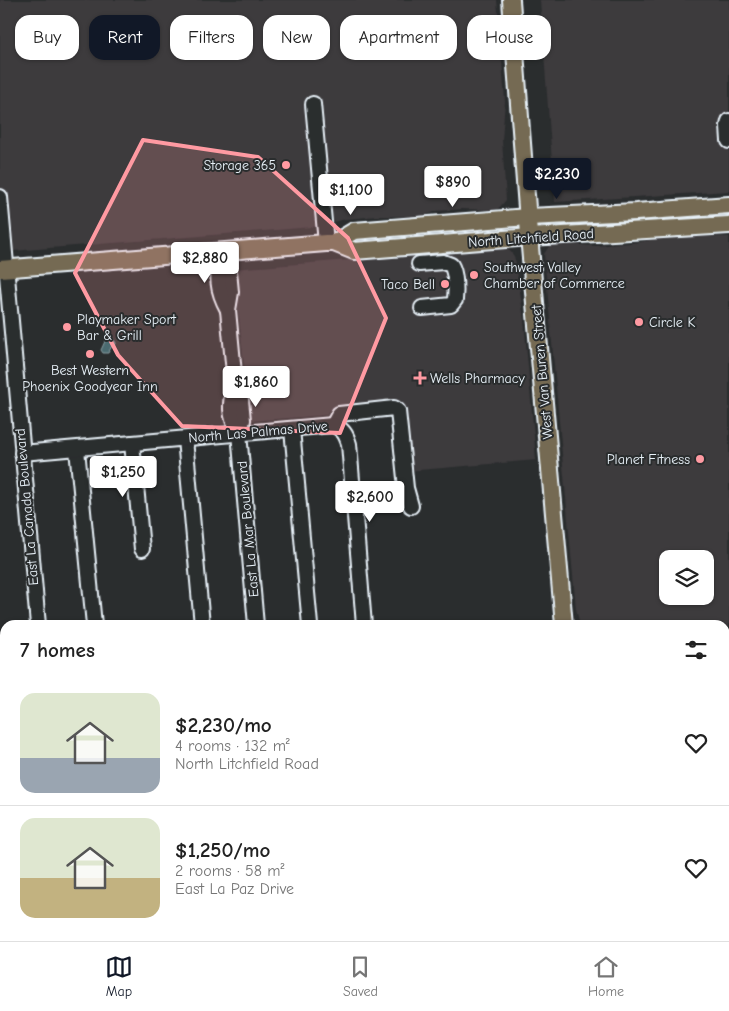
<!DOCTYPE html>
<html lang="en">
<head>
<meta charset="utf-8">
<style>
  body { margin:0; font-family:"Comic Neue",sans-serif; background:#f2f2f2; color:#222; height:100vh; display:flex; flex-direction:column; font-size:19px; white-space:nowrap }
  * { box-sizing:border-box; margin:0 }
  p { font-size:16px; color:#767676 }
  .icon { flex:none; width:28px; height:28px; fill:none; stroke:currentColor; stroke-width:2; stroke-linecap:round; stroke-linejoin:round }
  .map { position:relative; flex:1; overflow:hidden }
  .details { position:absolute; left:0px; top:620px; width:730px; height:321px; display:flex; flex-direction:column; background:#fff; border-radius:15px 15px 0 0; box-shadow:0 1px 4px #0004 }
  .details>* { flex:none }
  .banner { position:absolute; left:15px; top:15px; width:700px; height:45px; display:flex; gap:10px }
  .controls { position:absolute; left:659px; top:550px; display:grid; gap:10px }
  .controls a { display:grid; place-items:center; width:55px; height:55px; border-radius:10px; background:#fff; box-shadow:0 1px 4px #0004; font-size:25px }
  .price { position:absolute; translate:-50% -42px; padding:0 11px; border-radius:5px; background:#fff; color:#222; font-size:16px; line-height:32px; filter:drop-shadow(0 1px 2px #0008) }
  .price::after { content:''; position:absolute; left:50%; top:30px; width:15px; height:11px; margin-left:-8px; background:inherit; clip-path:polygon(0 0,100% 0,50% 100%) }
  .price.selected { background:#111827; color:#fff }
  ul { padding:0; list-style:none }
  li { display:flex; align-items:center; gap:15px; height:125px; padding:0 20px }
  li+li { border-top:1px solid #e0e0e0 }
  li span { display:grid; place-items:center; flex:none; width:140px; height:100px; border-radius:15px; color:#555 }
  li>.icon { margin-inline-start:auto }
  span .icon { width:60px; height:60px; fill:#fffc; stroke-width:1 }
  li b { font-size:21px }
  h2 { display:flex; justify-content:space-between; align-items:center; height:60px; padding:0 20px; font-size:21px }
  .tag { padding:0 18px; border-radius:15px; background:#fff; box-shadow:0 1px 4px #0004; font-size:18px; line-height:45px }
  .tag.selected { background:#111827; color:#fff }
  .tabs { display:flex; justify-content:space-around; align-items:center; height:70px; border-top:1px solid #e0e0e0; background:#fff; font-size:14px; color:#767676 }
  .tabs a { display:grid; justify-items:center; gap:2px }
  .tabs .selected { color:#111827 }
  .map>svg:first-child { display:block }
  .built { fill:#3d3a3d; fill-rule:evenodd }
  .water { fill:#4c6a6f; stroke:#8aa0a6 }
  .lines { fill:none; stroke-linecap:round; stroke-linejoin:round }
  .minor-casing { stroke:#e8f1f8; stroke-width:18 }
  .major-casing { stroke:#e8f1f8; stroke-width:20 }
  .minor { stroke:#2a2d2e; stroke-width:14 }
  .major { stroke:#756b52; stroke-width:16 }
  .marked { fill:#ff9aa2; fill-opacity:0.2; stroke:#ff9aa2; stroke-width:4; stroke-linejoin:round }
  .poi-dot { fill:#ff9aa2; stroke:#2a2d2e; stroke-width:2 }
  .labels { text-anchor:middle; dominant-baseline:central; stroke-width:4; stroke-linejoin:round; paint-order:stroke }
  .poi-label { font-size:14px; fill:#e8f1f8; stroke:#2a2d2e; text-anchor:start }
  .street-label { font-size:14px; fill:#e8f1f8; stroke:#2a2d2e }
</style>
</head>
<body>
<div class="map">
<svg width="729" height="941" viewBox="0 0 729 941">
  <rect width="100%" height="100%" fill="#2a2d2e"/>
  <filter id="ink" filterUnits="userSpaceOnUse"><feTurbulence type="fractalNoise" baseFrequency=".02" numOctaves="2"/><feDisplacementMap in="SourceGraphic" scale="10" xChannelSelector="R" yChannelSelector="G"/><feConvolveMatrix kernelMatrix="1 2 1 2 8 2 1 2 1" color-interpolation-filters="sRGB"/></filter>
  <g filter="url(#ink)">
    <!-- built -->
    <g class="built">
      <path d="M0,0H497L505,101L502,140L506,200L498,209L493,210L462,209L437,211L421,217L378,216L346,219L312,227L0,252Z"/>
      <path d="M540,0H729V191L555,202Z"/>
      <path d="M686,235L729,237V724L725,725V625H580L576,609L544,254L550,245L555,243L596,246L640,242L670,236ZM668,559H705V596H668Z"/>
      <path d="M501,248L509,250L514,256L516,263L524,320L536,460L407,471L399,406L327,412V415L250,421L234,269Z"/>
      <path d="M74,936H326L327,941H74Z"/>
    </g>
    <!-- water -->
    <path class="water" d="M107,337H112L116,343L115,346H112L108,353H103L101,350Z"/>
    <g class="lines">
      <!-- minor casing -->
      <g class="minor-casing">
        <g id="minor">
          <path d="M313,104L326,243"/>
          <path d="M729,121L728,126L729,141"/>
          <path d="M0,197L38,625"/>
          <path d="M222,251L229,271L231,292L228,310L235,384L241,400L243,420L239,433L256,625"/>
          <path d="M221,254C217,278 216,288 228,310"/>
          <path d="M419,264L443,262L451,265C456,273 456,290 455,300L451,305L422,308"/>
          <path d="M235,384C229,403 229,416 239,433"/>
          <path d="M333,425L339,414L394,408L398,411L406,488L411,506"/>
          <path d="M292,429L310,625"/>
          <path d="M185,439L202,625"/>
          <path d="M132,443L142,549"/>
          <path d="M77,449L94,625"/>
          <path d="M22,453L333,425C343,429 346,434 349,444L364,625"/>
          <path d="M725,734H729"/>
          <path d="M725,778L729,776"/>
          <path d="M0,796H5"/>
          <path d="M725,822L729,827"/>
          <path d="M0,851L5,857"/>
          <path d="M12,936V941"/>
          <path d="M67,936L68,941"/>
          <path d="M498,936V941"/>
        </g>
      </g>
      <!-- major casing -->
      <g class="major-casing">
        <g id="major">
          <path d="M511,0L530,247L564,625"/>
          <path d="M334,243L354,231L528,217L636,212L729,205"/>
          <path d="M0,269L326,243H334L354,251L530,237L729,225"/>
          <path d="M594,936V941"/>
        </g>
      </g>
      <!-- minor -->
      <use href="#minor" class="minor"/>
      <!-- major -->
      <use href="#major" class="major"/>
    </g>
  </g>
  <!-- marked area -->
  <path class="marked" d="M143,140L258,157L348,238L386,318L340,433L182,426L118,355L75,273Z"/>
  <!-- markers -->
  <g class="poi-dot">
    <circle cx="286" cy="165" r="5"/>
    <circle cx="474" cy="275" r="5"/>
    <circle cx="445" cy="284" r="5"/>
    <circle cx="639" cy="322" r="5"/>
    <circle cx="67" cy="327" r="5"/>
    <circle cx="90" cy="354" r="5"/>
    <path d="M417.5 370.5h5v5h5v5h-5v5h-5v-5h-5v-5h5z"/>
    <circle cx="700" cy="459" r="5"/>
  </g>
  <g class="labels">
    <!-- poi labels -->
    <g class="poi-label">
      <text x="276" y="165" text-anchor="end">Storage 365</text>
      <text x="484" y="267">Southwest Valley<tspan x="484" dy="16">Chamber of Commerce</tspan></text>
      <text x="435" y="284" text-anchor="end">Taco Bell</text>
      <text x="77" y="319">Playmaker Sport<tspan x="77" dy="16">Bar &amp; Grill</tspan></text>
      <text x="649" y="322">Circle K</text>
      <text x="90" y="370" text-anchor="middle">Best Western<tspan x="90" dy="16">Phoenix Goodyear Inn</tspan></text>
      <text x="430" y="378">Wells Pharmacy</text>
      <text x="690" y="459" text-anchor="end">Planet Fitness</text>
    </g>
    <!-- street labels -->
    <g class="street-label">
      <text transform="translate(531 238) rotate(-4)">North Litchfield Road</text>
      <text transform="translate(542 372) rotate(-95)">West Van Buren Street</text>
      <text transform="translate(258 432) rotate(-5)">North Las Palmas Drive</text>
      <text transform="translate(27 507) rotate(-95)">East La Canada Boulevard</text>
      <text transform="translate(248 529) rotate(-95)">East La Mar Boulevard</text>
    </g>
  </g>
</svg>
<div class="controls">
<a><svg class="icon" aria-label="layers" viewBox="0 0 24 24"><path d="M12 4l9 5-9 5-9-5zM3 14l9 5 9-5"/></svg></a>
</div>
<b class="price selected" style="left:557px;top:200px">$2,230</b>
<b class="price" style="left:453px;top:208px">$890</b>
<b class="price" style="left:351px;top:216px">$1,100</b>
<b class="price" style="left:205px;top:284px">$2,880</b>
<b class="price" style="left:256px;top:408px">$1,860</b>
<b class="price" style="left:123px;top:498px">$1,250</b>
<b class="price" style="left:370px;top:523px">$2,600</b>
<div class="banner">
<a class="tag">Buy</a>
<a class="tag selected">Rent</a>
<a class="tag">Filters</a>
<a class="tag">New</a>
<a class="tag">Apartment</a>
<a class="tag">House</a>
</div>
<section class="details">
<h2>7 homes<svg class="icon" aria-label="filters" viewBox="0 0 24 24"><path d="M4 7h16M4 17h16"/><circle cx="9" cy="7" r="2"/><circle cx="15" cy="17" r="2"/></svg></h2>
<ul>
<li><span style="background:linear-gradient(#dfe7d0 65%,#9aa5b1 0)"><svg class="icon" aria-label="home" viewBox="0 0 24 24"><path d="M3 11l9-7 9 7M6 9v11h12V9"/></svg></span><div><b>$2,230/mo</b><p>4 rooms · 132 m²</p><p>North Litchfield Road</p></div><svg class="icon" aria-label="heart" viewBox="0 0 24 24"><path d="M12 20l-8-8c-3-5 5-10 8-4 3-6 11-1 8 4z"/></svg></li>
<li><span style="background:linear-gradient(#dfe7d0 60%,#c2b280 0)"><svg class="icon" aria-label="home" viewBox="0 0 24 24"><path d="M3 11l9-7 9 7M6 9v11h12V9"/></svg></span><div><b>$1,250/mo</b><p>2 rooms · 58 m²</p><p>East La Paz Drive</p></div><svg class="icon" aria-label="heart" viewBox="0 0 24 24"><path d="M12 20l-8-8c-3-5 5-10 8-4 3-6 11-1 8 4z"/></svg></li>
</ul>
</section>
</div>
<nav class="tabs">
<a class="selected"><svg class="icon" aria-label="map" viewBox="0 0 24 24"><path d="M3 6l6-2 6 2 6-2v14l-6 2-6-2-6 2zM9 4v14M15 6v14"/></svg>Map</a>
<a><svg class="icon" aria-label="saved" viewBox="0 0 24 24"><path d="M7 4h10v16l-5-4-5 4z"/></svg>Saved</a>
<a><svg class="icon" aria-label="home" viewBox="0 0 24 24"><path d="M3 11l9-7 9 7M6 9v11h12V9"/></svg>Home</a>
</nav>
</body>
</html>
